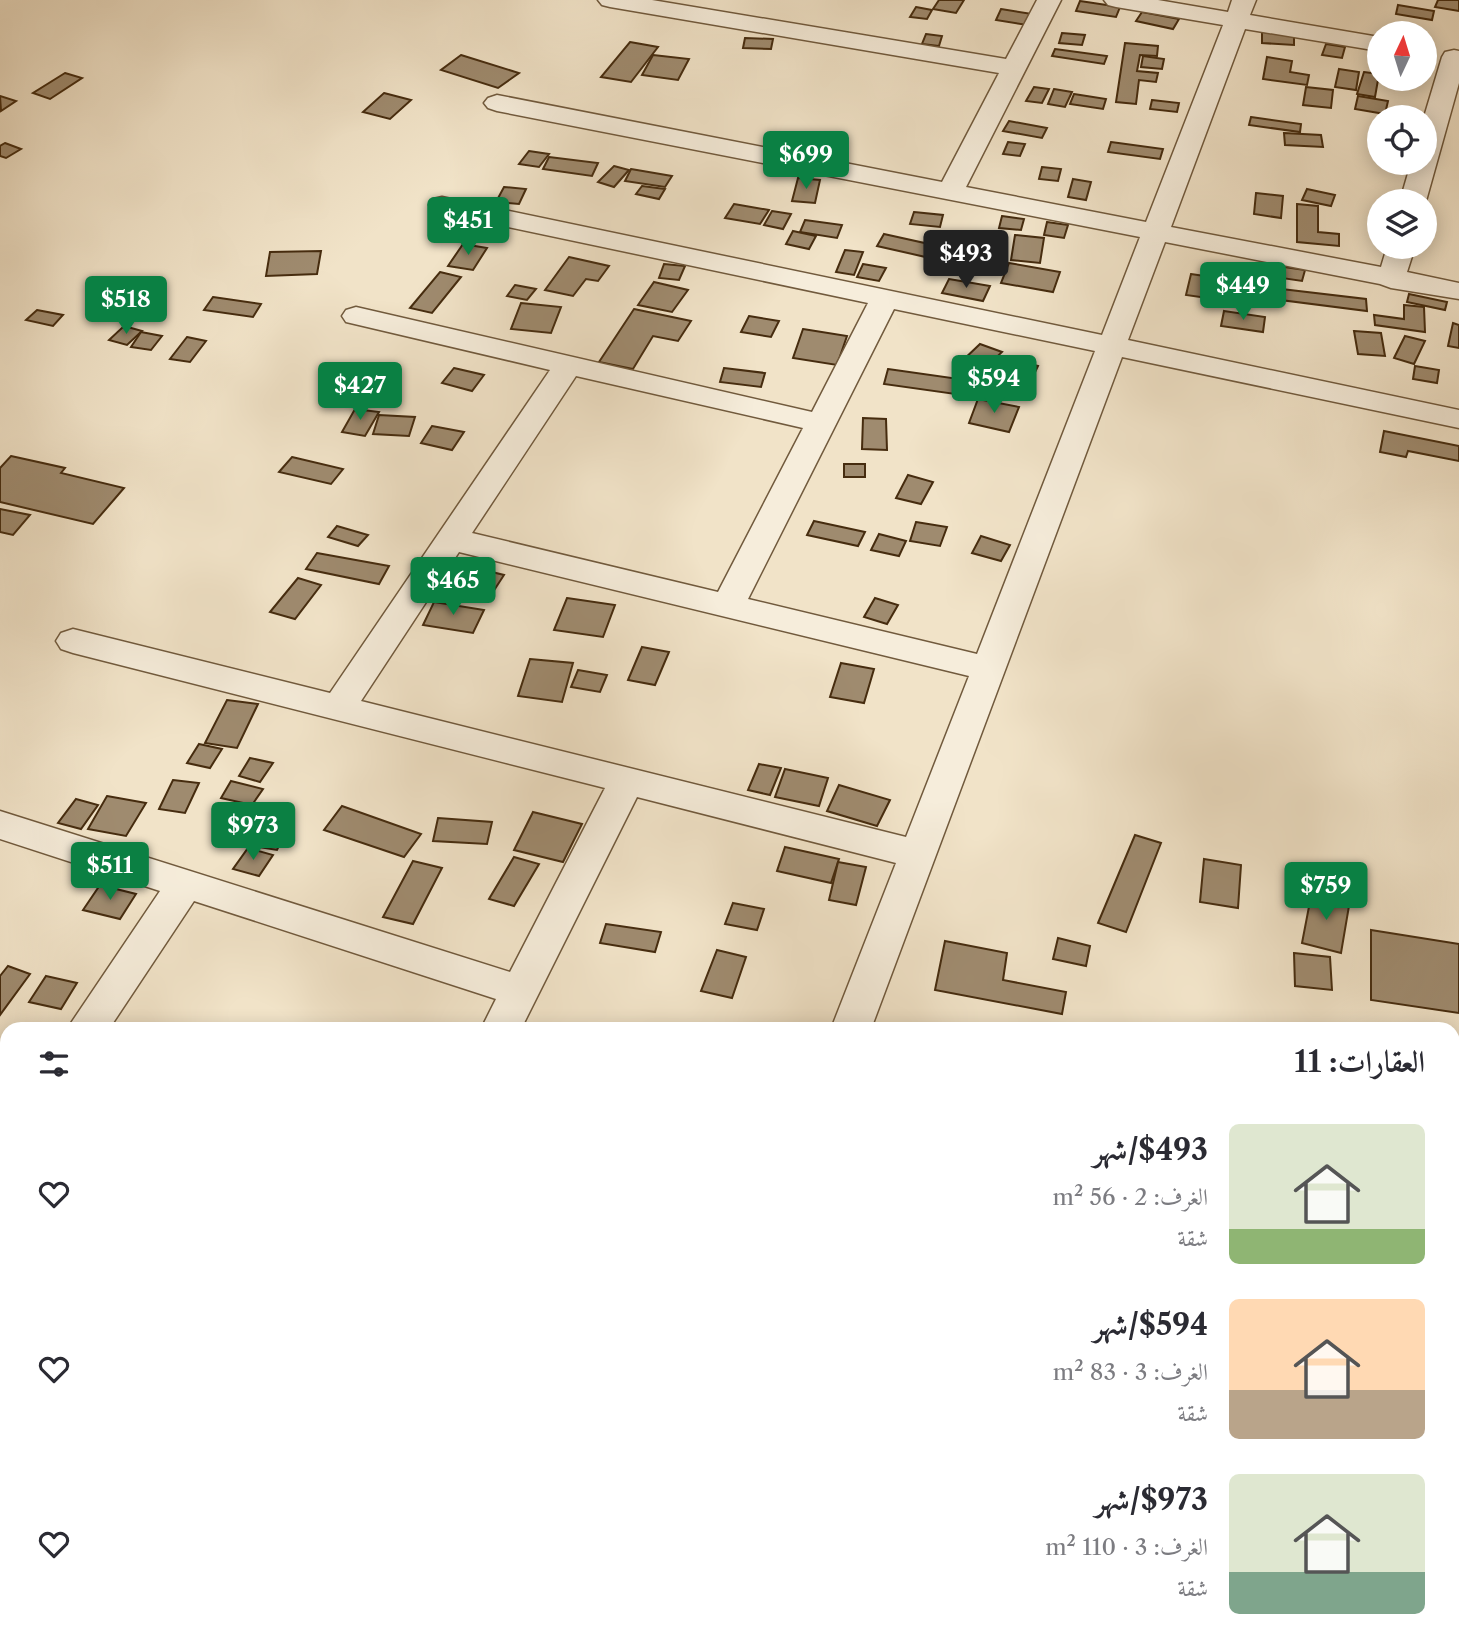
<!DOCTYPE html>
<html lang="ar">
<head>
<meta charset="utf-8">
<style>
  body { margin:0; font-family:"Libre Caslon Text",Amiri,serif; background:#f7f7f7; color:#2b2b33; direction:rtl; height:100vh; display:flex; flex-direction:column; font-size:26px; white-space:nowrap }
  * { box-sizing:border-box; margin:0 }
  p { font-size:23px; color:#7c7c81 }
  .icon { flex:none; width:38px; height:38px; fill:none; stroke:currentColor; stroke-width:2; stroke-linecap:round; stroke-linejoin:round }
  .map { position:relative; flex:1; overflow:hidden; direction:ltr }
  .sheet { position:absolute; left:0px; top:1022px; width:1460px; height:623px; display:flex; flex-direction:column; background:#fff; border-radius:21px 21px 0 0; box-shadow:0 4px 18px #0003; direction:rtl }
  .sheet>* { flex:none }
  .needle { width:46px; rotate:4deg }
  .controls { position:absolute; left:1367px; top:21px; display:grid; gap:14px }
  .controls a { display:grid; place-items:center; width:70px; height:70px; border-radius:50%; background:#fff; box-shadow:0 4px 18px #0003; font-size:35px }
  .price { position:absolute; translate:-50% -60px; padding:0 16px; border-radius:7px; background:#0b8043; color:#fff; font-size:23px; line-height:46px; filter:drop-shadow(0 2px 4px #0008) }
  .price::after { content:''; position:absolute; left:50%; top:42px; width:21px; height:16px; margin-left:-10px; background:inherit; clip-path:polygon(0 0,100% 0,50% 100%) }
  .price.active { background:#222; color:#fff }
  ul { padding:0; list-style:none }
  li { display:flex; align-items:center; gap:21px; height:175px; padding:0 35px }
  li span { display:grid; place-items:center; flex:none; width:196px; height:140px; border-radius:10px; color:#555 }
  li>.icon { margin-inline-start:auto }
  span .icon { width:84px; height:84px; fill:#fffc; stroke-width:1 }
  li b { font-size:30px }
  h2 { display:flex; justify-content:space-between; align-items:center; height:84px; padding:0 35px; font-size:30px }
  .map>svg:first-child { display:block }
  .building { fill:#9f8b6f; stroke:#462c0f; stroke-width:2 }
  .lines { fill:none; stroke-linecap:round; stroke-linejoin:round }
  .minor-casing { stroke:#715a3d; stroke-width:3 }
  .minor { fill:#f6eddb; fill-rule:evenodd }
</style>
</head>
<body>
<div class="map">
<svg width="1459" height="1645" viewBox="0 0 1459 1645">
  <rect width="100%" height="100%" fill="#f1e3c8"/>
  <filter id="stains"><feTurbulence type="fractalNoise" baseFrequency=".00286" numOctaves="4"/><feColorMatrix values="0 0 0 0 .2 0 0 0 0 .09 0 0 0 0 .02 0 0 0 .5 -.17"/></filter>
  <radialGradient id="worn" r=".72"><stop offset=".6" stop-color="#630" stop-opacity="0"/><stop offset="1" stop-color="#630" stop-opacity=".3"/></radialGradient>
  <!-- building -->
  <g class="building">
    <path d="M939,0H964L956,13L933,9Z"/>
    <path d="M1438,0H1459V11L1435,7Z"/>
    <path d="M1080,1L1120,7L1116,17L1076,11Z"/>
    <path d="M1398,5L1434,11L1432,20L1396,14Z"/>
    <path d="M916,7L932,10L927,19L910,17Z"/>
    <path d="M1001,9L1032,14L1027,25L996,20Z"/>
    <path d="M1142,12L1179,19L1173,29L1136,21Z"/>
    <path d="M1262,29L1294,31V45L1262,43Z"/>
    <path d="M1062,33L1085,35L1082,45L1059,43Z"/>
    <path d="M926,34L942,36L939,46L922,44Z"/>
    <path d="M745,38L773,39L771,49L743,48Z"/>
    <path d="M630,42L658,47L631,82L601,77Z"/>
    <path d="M1125,43L1158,46L1157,56L1140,55L1137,71L1158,73L1156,82L1139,80L1136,104L1116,102Z"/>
    <path d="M1326,44L1345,47L1342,58L1322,55Z"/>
    <path d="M1055,49L1107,56L1104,64L1052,56Z"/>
    <path d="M461,55L519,73L498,88L441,70Z"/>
    <path d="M653,55L689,59L678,80L642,75Z"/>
    <path d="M1143,56L1164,59L1162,69L1141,67Z"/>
    <path d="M1267,57L1292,61L1290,72L1309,75L1307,85L1263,79Z"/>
    <path d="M1339,69L1359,72L1356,90L1335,87Z"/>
    <path d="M1364,72L1379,74L1375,97L1357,94Z"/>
    <path d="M65,73L82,78L50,99L33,93Z"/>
    <path d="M1034,87L1049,89L1042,103L1026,101Z"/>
    <path d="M1306,87L1333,90L1331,108L1303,105Z"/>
    <path d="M1054,89L1072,92L1065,107L1048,104Z"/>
    <path d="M384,93L411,100L390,119L363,112Z"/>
    <path d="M1074,94L1106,99L1103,109L1070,104Z"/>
    <path d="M0,96L16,101L1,111Z"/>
    <path d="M1358,96L1388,101L1385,114L1355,109Z"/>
    <path d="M1152,100L1179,103L1177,112L1150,109Z"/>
    <path d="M1251,117L1301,124L1300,132L1249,125Z"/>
    <path d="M1009,121L1047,128L1042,138L1003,131Z"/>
    <path d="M1284,133L1321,135L1323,147L1285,145Z"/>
    <path d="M1008,142L1025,144L1020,156L1003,154Z"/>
    <path d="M1111,142L1163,149L1160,159L1108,152Z"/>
    <path d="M5,143L21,149L6,158L0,156V146Z"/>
    <path d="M529,151L549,154L539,167L519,164Z"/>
    <path d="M549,157L598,163L592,176L543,169Z"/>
    <path d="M614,166L629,170L614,187L598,182Z"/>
    <path d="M1042,167L1061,169L1058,181L1039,179Z"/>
    <path d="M631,169L672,176L665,187L625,181Z"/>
    <path d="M798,178L820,180L815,203L792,201Z"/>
    <path d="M1073,179L1091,182L1086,200L1068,197Z"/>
    <path d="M642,186L665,189L659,199L636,194Z"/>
    <path d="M504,187L526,189L519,204L496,202Z"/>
    <path d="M1307,189L1335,195L1331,206L1302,200Z"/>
    <path d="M1256,193L1283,196L1281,218L1254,214Z"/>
    <path d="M734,204L769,210L760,224L725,218Z"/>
    <path d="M1297,204L1318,206V232L1339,234V246L1297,242Z"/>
    <path d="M772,211L791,214L783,229L764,225Z"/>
    <path d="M914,212L943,215L940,227L910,224Z"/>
    <path d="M1002,216L1024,219L1021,230L999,228Z"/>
    <path d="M805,220L842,225L837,238L800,232Z"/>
    <path d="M1047,222L1068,225L1064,238L1044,235Z"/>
    <path d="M793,231L816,236L809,249L786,244Z"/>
    <path d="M884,234L938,246L930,258L877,246Z"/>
    <path d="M1015,235L1044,238L1040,263L1011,260Z"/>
    <path d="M463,244L487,248L473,270L448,266Z"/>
    <path d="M845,250L863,252L854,275L836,272Z"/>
    <path d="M321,251L317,274L266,276L270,252Z"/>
    <path d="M569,257L609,266L598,281L586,279L573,296L545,290Z"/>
    <path d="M1009,263L1060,272L1053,292L1001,283Z"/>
    <path d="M664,264L685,266L679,280L659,278Z"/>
    <path d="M863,264L886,268L879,281L857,277Z"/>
    <path d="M1277,266L1305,270L1302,281L1275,277Z"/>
    <path d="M440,272L461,277L432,313L410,308Z"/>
    <path d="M1191,274L1232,280L1229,301L1186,295Z"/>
    <path d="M949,279L990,286L983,301L942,293Z"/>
    <path d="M654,282L688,290L672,312L638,305Z"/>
    <path d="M515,285L536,289L527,300L507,296Z"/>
    <path d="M1273,288L1366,299L1367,311L1273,299Z"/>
    <path d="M1409,294L1447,302L1445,310L1407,302Z"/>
    <path d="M213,297L261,304L253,317L204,310Z"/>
    <path d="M521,303L561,307L551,333L511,329Z"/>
    <path d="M1404,305L1424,307L1425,332L1375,325L1374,315L1404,319Z"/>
    <path d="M634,309L691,321L678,341L653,336L633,369L599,362Z"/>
    <path d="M37,310L63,315L53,326L26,320Z"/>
    <path d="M1224,311L1265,317L1263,332L1221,326Z"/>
    <path d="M749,316L779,321L771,337L741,332Z"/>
    <path d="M1453,323L1459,325V348L1448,346Z"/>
    <path d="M124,326L142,331L127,345L109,340Z"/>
    <path d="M803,329L847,336L837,365L793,358Z"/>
    <path d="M1354,331L1381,333L1385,356L1358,354Z"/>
    <path d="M141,332L162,336L151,350L131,347Z"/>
    <path d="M1405,336L1425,341L1414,364L1394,358Z"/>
    <path d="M187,337L206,341L190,362L170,359Z"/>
    <path d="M980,344L1002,352L980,373L959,364Z"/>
    <path d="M999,357L1038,366L1027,389L987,380Z"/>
    <path d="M1415,366L1439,370L1437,383L1413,379Z"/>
    <path d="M454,368L484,375L472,391L442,383Z"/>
    <path d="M724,368L765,373L761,387L720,382Z"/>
    <path d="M888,369L959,379L955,394L884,384Z"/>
    <path d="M978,399L1019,407L1009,432L969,423Z"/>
    <path d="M355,409L379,412L365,436L342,432Z"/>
    <path d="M379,415L415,417L409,436L373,434Z"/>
    <path d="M863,418L886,419L887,450L862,449Z"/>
    <path d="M432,426L464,432L452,450L421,443Z"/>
    <path d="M1384,431L1459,446V461L1408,451L1406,457L1380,452Z"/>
    <path d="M11,456L65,468L61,473L124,488L93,524L0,502V468Z"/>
    <path d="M292,457L343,469L331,484L279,472Z"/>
    <rect x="844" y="464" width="21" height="13"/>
    <path d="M908,475L933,482L921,504L896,498Z"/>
    <path d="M0,509L30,515L13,535L0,532Z"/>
    <path d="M814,521L865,532L858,546L807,535Z"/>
    <path d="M916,522L947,527L940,546L910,541Z"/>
    <path d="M337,526L368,535L358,546L328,537Z"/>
    <path d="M879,534L906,541L899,556L871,550Z"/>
    <path d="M981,536L1010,545L1001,561L972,553Z"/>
    <path d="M317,553L389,566L379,584L306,569Z"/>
    <path d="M459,564L504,575L489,598L443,586Z"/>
    <path d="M298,578L321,585L295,619L270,612Z"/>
    <path d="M567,598L615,605L603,637L554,630Z"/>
    <path d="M875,598L898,605L887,624L864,617Z"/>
    <path d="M434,602L484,610L473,633L423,625Z"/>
    <path d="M642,647L669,652L655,685L628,680Z"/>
    <path d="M530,659L573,663L562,702L518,696Z"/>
    <path d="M841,663L874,669L864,703L830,697Z"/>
    <path d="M578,670L607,675L600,692L571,687Z"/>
    <path d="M227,700L258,704L237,748L205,743Z"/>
    <path d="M199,744L222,749L210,768L187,763Z"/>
    <path d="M250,758L273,763L260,782L239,776Z"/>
    <path d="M759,764L781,768L770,795L748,790Z"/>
    <path d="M785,769L828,778L819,806L775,797Z"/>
    <path d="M173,780L199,783L185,813L159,809Z"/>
    <path d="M231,781L263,789L252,805L221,798Z"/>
    <path d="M839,785L890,800L877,826L827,811Z"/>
    <path d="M107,796L146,803L126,836L88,829Z"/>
    <path d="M76,799L98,805L81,829L58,823Z"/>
    <path d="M342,806L421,834L404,857L324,830Z"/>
    <path d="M533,812L582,824L563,862L514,850Z"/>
    <path d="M268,813L293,817L277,850L252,846Z"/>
    <path d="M438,818L492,822L487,844L433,841Z"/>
    <path d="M1135,835L1161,843L1126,932L1098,923Z"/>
    <path d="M785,847L839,859L831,883L777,871Z"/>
    <path d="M248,848L273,855L259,876L233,869Z"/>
    <path d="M514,857L539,864L514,906L489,899Z"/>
    <path d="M1204,859L1241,865L1238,908L1200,902Z"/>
    <path d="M413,861L442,868L413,924L383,917Z"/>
    <path d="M838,862L866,867L856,905L829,900Z"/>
    <path d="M100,885L136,894L120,919L83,910Z"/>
    <path d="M1312,891L1350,900L1341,953L1302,943Z"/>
    <path d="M733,903L764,909L757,930L725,924Z"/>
    <path d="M606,924L661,932L655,952L600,943Z"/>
    <path d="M1371,930L1459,944V1013L1371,1000Z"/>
    <path d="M1058,938L1090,946L1086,966L1053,959Z"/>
    <path d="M945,941L1007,953L1003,980L1066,992L1062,1014L935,990Z"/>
    <path d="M717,950L746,957L732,998L701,991Z"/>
    <path d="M1294,953L1330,957L1332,990L1295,986Z"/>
    <path d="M8,966L30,974L0,1015V976Z"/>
    <path d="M46,976L77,983L61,1009L29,1002Z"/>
    <path d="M1452,1575L1459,1577V1645H1412L1391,1638H1452Z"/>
    <path d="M978,1638H1085L1083,1645H976Z"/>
    <path d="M1125,1638H1142L1163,1645H1124Z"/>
  </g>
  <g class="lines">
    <!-- minor casing -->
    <g class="minor-casing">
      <g id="minor">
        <path d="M598,0H652L1006,59L1037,0H1061L966,187L1146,222L1223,25L1116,7L1108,5L1104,0H1158L1228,12L1232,0H1256L1250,15L1379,37V51L1245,29L1171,227L1381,267L1387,247H1415L1407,272L1459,283V299L1391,288L1380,284L1165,242L1128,340L1459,410V428L1122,357L871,1029H831L896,863L637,797L521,1029H481L496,999L194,901L109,1029H67L160,891L0,839V811L510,972L605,788L73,653L61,649L56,641L61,633L73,629L330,693L550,370L346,322L342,316L346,310L356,307L812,412L868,303L442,213L433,211L429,205L433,199L442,197L1102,335L1140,237L497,111L488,108L484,103L488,98L497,95L942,182L999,73L610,7L602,5ZM894,309L1095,351L977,654L748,599ZM576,376L803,428L718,592L472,533ZM459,552L969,676L906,837L361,701Z"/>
        <path d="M1454,50L1459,51V83L1426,201L1424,204V201H1400L1411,163H1424V117L1442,57L1445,52Z"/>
        <path d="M7,1130V1175L0,1177V1132Z"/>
        <path d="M0,1552L7,1554V1603L0,1601Z"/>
        <path d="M128,1638H192L195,1645H131Z"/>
        <path d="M594,1638H644L641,1645H591Z"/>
        <path d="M1248,1638H1315L1318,1645H1251Z"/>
      </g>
    </g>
    <!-- minor -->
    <use href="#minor" class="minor"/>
  </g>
  <rect width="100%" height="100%" filter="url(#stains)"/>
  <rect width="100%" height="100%" fill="url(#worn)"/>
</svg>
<div class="controls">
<a><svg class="needle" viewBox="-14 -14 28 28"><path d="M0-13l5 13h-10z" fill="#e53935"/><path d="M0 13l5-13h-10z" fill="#7c7c81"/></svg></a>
<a><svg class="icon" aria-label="locate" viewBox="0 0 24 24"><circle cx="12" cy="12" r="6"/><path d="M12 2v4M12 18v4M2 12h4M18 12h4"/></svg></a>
<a><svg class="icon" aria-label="layers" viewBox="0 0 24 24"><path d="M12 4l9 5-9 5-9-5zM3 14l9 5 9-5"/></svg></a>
</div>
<b class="price" style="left:806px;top:191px">$699</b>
<b class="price" style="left:468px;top:257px">$451</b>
<b class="price active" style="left:966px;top:290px">$493</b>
<b class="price" style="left:1243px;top:322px">$449</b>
<b class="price" style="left:126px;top:336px">$518</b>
<b class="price" style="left:994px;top:415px">$594</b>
<b class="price" style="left:360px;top:422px">$427</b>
<b class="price" style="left:453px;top:617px">$465</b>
<b class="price" style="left:253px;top:862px">$973</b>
<b class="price" style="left:110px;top:902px">$511</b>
<b class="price" style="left:1326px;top:922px">$759</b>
<section class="sheet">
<h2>العقارات: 11<svg class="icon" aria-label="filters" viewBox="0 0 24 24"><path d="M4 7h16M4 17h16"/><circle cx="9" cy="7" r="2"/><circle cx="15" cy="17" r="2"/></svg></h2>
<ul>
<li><span style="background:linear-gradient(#dfe7d0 75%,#8fb573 0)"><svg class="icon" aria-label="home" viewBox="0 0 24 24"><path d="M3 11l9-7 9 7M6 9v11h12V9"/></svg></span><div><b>$493/شهر</b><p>الغرف: 2 · 56 m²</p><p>شقة</p></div><svg class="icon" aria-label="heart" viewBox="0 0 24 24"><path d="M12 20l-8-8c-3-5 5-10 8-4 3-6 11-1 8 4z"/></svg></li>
<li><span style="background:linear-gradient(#ffd9b3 65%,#b9a48a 0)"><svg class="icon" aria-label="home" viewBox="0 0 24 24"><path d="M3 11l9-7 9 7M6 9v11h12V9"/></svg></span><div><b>$594/شهر</b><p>الغرف: 3 · 83 m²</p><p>شقة</p></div><svg class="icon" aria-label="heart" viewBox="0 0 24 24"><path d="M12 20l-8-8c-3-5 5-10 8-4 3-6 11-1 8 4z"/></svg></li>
<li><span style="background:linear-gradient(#dfe7d0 70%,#7fa58c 0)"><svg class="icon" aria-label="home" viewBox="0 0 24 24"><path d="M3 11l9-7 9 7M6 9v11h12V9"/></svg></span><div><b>$973/شهر</b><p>الغرف: 3 · 110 m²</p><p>شقة</p></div><svg class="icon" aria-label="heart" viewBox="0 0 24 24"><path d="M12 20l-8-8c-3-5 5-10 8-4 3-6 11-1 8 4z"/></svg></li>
</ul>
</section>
</div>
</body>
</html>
